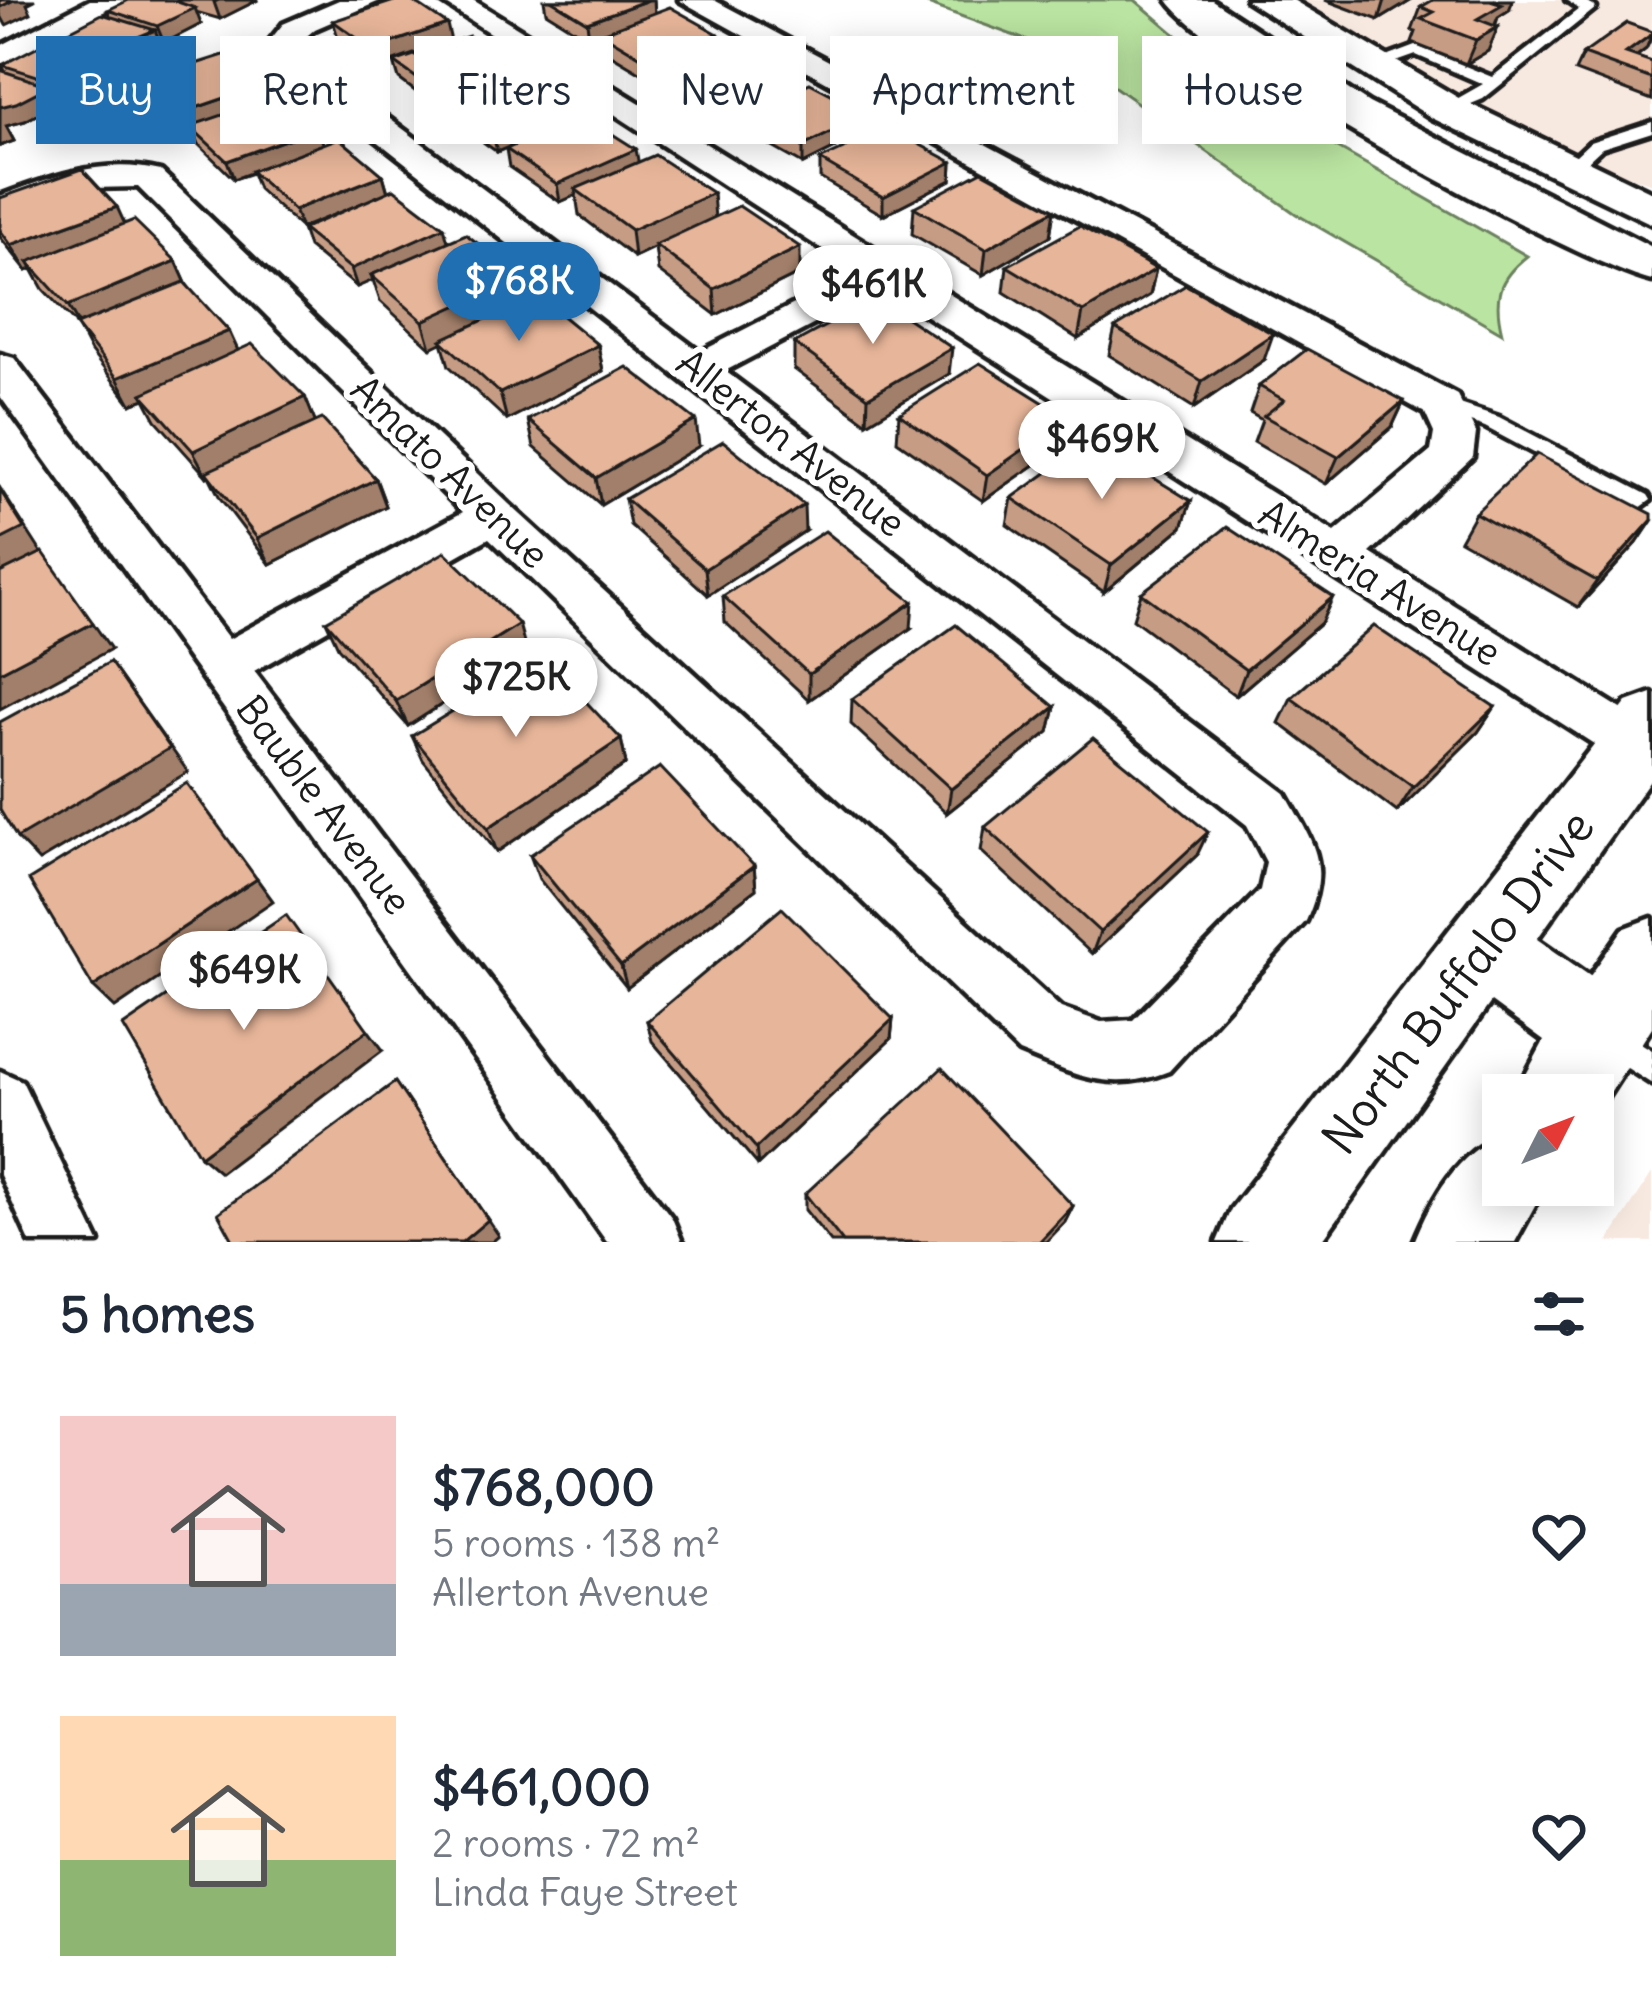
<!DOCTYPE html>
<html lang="en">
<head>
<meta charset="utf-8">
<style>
  body { margin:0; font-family:Delius,sans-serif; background:#f6f6f7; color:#1f2937; height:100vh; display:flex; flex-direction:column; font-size:45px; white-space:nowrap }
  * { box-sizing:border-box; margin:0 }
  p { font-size:39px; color:#747a83 }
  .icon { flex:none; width:66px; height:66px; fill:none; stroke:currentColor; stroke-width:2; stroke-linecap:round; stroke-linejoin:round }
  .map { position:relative; height:1242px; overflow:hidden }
  .side { display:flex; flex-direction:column; background:#fff; flex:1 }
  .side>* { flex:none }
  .hud { position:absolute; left:36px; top:36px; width:1581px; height:108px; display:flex; gap:24px }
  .needle { width:78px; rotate:48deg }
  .fabs { position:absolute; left:1482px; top:1074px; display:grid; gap:24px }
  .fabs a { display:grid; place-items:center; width:132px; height:132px; border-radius:0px; background:#fff; box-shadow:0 6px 30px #0003; font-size:60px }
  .price { position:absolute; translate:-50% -102px; padding:0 27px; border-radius:42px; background:#fff; color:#222; font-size:39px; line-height:78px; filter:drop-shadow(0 3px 6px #0008) }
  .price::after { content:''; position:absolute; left:50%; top:72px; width:36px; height:27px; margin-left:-18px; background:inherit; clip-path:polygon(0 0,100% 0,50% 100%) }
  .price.active { background:#1f6fb2; color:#fff }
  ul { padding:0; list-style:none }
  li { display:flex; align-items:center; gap:36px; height:300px; padding:0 60px }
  li span { display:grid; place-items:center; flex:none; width:336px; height:240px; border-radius:0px; color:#555 }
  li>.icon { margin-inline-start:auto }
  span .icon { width:144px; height:144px; fill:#fffc; stroke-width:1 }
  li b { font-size:51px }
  h2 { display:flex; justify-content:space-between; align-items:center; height:144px; padding:0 60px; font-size:51px }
  .chip { padding:0 42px; border-radius:0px; background:#fff; box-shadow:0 6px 30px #0003; font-size:42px; line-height:108px }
  .chip.active { background:#1f6fb2; color:#fff }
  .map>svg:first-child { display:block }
  .built { fill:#f8e9e0 }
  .green { fill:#bae4a1; stroke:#6b805e; stroke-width:3 }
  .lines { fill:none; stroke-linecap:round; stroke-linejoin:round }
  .service-casing { stroke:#1c1c1c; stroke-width:9 }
  .minor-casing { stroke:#1c1c1c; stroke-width:9 }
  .primary-casing { stroke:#1c1c1c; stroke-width:9 }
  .service { fill:#fff; fill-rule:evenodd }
  .minor { fill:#fff; fill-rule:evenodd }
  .primary { fill:#fff; fill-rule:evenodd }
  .wall { fill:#c79c84; stroke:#1c1c1c; stroke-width:3 }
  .shaded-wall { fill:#a27f6b; stroke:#1c1c1c; stroke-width:3 }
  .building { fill:#e7b599; stroke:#1c1c1c; stroke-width:3 }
  .labels { text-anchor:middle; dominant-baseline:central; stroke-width:12; stroke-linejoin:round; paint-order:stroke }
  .street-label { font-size:39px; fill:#1c1c1c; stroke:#fff }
  .near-street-label { font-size:48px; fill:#1c1c1c; stroke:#fff }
</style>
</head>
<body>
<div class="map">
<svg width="1652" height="1242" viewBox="0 0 1652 1242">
  <rect width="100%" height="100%" fill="#fff"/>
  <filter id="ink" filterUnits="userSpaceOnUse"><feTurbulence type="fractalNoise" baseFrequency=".00833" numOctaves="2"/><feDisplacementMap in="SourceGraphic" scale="24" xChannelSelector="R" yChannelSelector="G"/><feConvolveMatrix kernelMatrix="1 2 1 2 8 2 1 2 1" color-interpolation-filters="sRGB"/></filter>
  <g filter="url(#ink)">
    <!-- built -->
    <g class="built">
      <path d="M1281,0H1652V184L1514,134Z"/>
      <path d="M1652,1173V1242H1608Z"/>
    </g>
    <!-- green -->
    <path class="green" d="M917,0H1135L1252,99L1527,256C1498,279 1493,297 1502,333L1296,214L1072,57Z"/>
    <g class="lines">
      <!-- service casing -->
      <g class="service-casing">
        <g id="service">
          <path d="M1566,0H1584L1596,8L1483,99L1447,114L1439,109L1483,84L1416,55L1371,71L1363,66L1416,46L1492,77L1579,9Z"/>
          <path d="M1652,122V132L1602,148L1574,174L1560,170L1590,142Z"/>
          <path d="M1442,398L1499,417L1648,495L1651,500L1640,508L1632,505L1485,427L1435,410L1432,405L1435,400Z"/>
          <path d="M1607,1022L1652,1050V1084L1596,1048L1592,1037L1596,1026Z"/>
        </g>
      </g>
      <!-- minor casing -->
      <g class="minor-casing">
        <g id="minor">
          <path d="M90,0H126L0,67V46Z"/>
          <path d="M339,0H382L315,29L294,47L700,352L857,272L439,0H473L1335,532L1431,451L1434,433L1425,413L679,0H714L1457,395L1476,433L1473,457L1370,553L1652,728V761L1637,767L1619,760L883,288L725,371L1285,793C1313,843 1332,864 1306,921L1169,1071C1110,1094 1074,1074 1019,1052L489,538L254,671L672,1218L682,1242H607L0,396V354L14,358L229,639L463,512L138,187L91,188L0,218V196C53,176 104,157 161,171L509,504L1061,1008L1101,1022L1133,1020L1260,890L1266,862L1247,825L268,55L263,49L283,24Z"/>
          <path d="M0,1071L22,1081L99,1242H30L0,1175Z"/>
        </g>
      </g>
      <!-- primary casing -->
      <g class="primary-casing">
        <g id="primary">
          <path d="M1168,0H1212L1369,103L1652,247V281C1572,261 1211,63 1168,0Z"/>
          <path d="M1246,0H1293L1462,100L1652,192V224L1432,118Z"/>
          <path d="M1652,693V777L1537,939L1590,976L1623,929L1652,918V1027L1593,1119V1095H1515L1544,1041L1491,1002L1321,1242H1217L1231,1209L1627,702Z"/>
          <path d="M1503,1134V1185H1546L1515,1242H1414C1433,1196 1457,1153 1503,1134Z"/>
        </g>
      </g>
      <!-- service -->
      <use href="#service" class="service"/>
      <!-- minor -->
      <use href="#minor" class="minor"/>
      <!-- primary -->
      <use href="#primary" class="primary"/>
    </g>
    <!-- wall -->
    <g class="wall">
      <path d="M176,0H258L220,19L196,12L201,24L164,43L160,42L162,47L111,68L101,64L106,76L64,99L54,96L58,103L25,121L6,126L14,141L0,146L5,71L2,65L86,55L84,51L75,49L67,32L111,17L108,10L177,2Z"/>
      <path d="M544,0H654L655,13L718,34L719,50L792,72V90L726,118L674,86L672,70L650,78L603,50L601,34L589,39L546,12Z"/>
      <path d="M1325,0H1412L1379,20Z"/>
      <path d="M1421,7L1509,10L1498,17L1488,51L1466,64L1412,43L1416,32L1412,31Z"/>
      <path d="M333,21L451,41L377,67L338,38Z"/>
      <path d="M1652,32V37L1646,49L1636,57L1652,62V100L1575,71L1583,54Z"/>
      <path d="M394,62L510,77L571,102L574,119L497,152L451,119L447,103L436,107L399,79Z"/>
      <path d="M951,72L1049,84L1046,86L1045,95L1002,116L950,89Z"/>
      <path d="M146,80L271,98L318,128L323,144L383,175L388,192L524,301L598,345L603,371L507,420L449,366L442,342L431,348L380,301L373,280L357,287L308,247L302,229L353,207L301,228L258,189L252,173L234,179L198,144L192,129L188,131L154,98Z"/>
      <path d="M743,113L869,131L803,164L744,131Z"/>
      <path d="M506,149L638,162L715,217L800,273L716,315L658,271L655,247L634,257L579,215L576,195L560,202L509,167Z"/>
      <path d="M820,160L952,162L951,180L883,215L820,178Z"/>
      <path d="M0,198L125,224L176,261L187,285L238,351L305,397L315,422L376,479L386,506L270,564L220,498L209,476L207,477L156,420L145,399L131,404L91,352L77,325L43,289L32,269L27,271L0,237Z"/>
      <path d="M914,207L1054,210L1050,236L983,275L912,234Z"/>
      <path d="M1007,266L1156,269L1150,295L1078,339L1004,292Z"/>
      <path d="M1115,328L1264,360L1194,408L1109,355Z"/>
      <path d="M794,343L949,374L867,423L794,369Z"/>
      <path d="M1259,386L1404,401L1392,427L1326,484L1254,442L1262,420L1250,413Z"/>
      <path d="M899,414L1068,418L1063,445L983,501L897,441Z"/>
      <path d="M528,420L699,446L601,505L534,447Z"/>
      <path d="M1012,498L1191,501L1182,527L1104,592L1007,525Z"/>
      <path d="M625,499L805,531L708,595L630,525Z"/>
      <path d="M1475,513L1652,521L1637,543L1578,607L1460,540Z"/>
      <path d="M1141,593L1321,623L1236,696L1133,619Z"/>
      <path d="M723,596L911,628L809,700L725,622Z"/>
      <path d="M326,621L526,650L408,726L338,647Z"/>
      <path d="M1291,698L1495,707L1478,732L1397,812L1279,723Z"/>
      <path d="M852,699L1055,707L1049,732L947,813L851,724Z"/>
      <path d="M412,736L621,739L626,764L497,852L423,760Z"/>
      <path d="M985,827L1197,855L1092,954L981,851Z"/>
      <path d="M530,855L754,866L756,889L627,988L539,879Z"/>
      <path d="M893,1019L891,1039L758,1165L652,1041L647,1021Z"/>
      <path d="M805,1194L1073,1206L1065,1222L1046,1242H831L805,1210Z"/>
    </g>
    <!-- shaded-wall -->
    <g class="shaded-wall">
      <path d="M13,0H35L27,4L31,13L6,25L0,14V7Z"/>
      <path d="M219,0H258L220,19L214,2Z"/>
      <path d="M648,0H654L655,15L589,39L587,22Z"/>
      <path d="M1385,0H1412L1379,20Z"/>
      <path d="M1495,0H1513L1509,10L1498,17L1493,29L1477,19Z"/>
      <path d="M195,8L201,24L164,43L157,26Z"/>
      <path d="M447,24L451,41L377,67L372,49Z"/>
      <path d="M1498,27L1488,51L1466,64L1476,40Z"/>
      <path d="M155,30L162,47L111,68L104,51Z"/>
      <path d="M718,34L719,51L650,78L648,61Z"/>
      <path d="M1652,34L1646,49L1621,68L1626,53Z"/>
      <path d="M98,59L106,76L64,99L56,82Z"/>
      <path d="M507,62L511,79L436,107L432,89Z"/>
      <path d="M1051,67L1049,84L1046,86L1045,95L1002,116L1004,98L1038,73Z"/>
      <path d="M792,72V90L726,118L724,101Z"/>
      <path d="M266,84L272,101L188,131L181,113Z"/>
      <path d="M49,86L58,103L25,121L6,126L14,141L0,146V107Z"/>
      <path d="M571,102L574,119L497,152L493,134Z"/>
      <path d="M869,114V131L803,164V146Z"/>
      <path d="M318,128L324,146L234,179L227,161Z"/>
      <path d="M636,149L639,166L575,189L576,195L560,202L557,184Z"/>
      <path d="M952,162L951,180L883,215V197Z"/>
      <path d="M383,175L388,193L301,228L294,210Z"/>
      <path d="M713,193L715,219L634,257L631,230Z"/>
      <path d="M117,207L129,233L28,262L32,269L27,271L11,245Z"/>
      <path d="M1054,210L1050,236L983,275L986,249Z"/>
      <path d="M444,227L449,245L371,275L373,280L357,287L351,269Z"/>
      <path d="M800,247V273L716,315L714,289Z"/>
      <path d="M176,261L188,288L83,332L68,306Z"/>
      <path d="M1156,269L1150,295L1078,339L1083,312Z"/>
      <path d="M519,277L525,303L431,348L423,321Z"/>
      <path d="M229,331L241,357L142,394L145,399L131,404L117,378Z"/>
      <path d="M1273,334L1264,360L1194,408L1202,381Z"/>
      <path d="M598,345L603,371L507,420L500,393Z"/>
      <path d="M952,348L949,374L867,423L868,397Z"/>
      <path d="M305,397L316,424L207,477L193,451Z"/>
      <path d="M1404,401L1392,427L1326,484L1338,457Z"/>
      <path d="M1068,418L1063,445L983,501L987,475Z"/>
      <path d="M696,420L699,446L601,505L596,478Z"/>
      <path d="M376,479L386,506L270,564L257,538Z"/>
      <path d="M0,488L43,555L0,575Z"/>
      <path d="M1191,501L1182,527L1104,592L1111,565Z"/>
      <path d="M804,505L805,531L708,595L705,569Z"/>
      <path d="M1652,520L1637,543L1578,607L1597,581Z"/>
      <path d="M1333,597L1321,623L1236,696L1246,670Z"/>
      <path d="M913,602L911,628L809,700V674Z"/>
      <path d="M93,623L111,649L0,709V672Z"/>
      <path d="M519,624L526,650L408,726L396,701Z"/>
      <path d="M110,662L188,772L39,861L17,838Z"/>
      <path d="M1055,707L1049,732L947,813L951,789Z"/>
      <path d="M1495,707L1478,732L1397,812L1413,787Z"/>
      <path d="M621,739L626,764L497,852L488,828Z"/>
      <path d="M1208,832L1197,855L1092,954L1100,932Z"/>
      <path d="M754,866L756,889L627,988L621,966Z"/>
      <path d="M257,879L273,901L115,1008L93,987Z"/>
      <path d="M893,1019L891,1039L758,1165L756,1148Z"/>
      <path d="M368,1030L383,1050L220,1173L200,1156Z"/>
      <path d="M395,1082L499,1236L492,1242H462Z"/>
      <path d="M1073,1206L1065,1222L1046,1242H1039Z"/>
    </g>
    <!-- building -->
    <g class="building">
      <path d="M0,0H14L0,7Z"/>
      <path d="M129,0H172L195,8L157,26L108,10Z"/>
      <path d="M397,0H411L447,24L372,49L333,21Z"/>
      <path d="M551,0H648L587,22Z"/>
      <path d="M1433,0H1495L1493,1L1503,4L1477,19L1498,27L1476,40L1421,19L1434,12L1421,7Z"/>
      <path d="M670,7L718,34L648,61L601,33Z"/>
      <path d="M102,14L155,30L104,51L80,43L90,38L67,32Z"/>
      <path d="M1627,23L1652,32V34L1626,53L1652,62V79L1583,54Z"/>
      <path d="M469,36L507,62L432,89L394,62Z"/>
      <path d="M739,42L792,72L724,101L672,69Z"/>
      <path d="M44,43L98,59L56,82L2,65Z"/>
      <path d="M1014,50L1051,67L1038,73L1047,77L1004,98L951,72L994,52L1003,56Z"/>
      <path d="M230,53L266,84L181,113L146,80Z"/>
      <path d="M0,70L49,86L16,103L0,107Z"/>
      <path d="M524,72L571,102L493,134L447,102Z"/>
      <path d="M810,83L869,114L803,146L743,113Z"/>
      <path d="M279,96L318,128L227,161L190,126Z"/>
      <path d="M584,116L636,149L557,184L506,149Z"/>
      <path d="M889,128L952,162L883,197L820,160Z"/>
      <path d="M339,138L383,175L294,210L251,171Z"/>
      <path d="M655,155L713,193L631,230L575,189Z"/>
      <path d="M82,169L117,207L11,245L0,230V198Z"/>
      <path d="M982,171L1054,210L986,249L914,207Z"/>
      <path d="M394,189L444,227L351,269L302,229Z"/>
      <path d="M739,206L800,247L714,289L655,245Z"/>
      <path d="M134,220L176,261L68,306L28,262Z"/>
      <path d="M1080,226L1156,269L1083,312L1007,266Z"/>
      <path d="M466,234L519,277L423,321L371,275Z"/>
      <path d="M184,282L229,331L117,378L76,325Z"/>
      <path d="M1186,285L1273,334L1202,381L1115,328Z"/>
      <path d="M537,295L598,345L500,393L441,340Z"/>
      <path d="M877,298L952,348L868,397L794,343Z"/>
      <path d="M252,344L305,397L193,451L142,394Z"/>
      <path d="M1307,349L1404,401L1338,457L1264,416L1284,400L1259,386Z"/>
      <path d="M980,363L1068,418L987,475L899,414Z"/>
      <path d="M627,367L696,420L596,478L528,420Z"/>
      <path d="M322,419L376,479L257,538L206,472Z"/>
      <path d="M1092,440L1191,501L1111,565L1012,498Z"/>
      <path d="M723,441L804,505L705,569L625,499Z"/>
      <path d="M1537,454L1652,514V520L1597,581L1475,513Z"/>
      <path d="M0,490L24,528L0,540Z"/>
      <path d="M1227,527L1333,597L1246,670L1141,593Z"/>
      <path d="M825,531L913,602L809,674L723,596Z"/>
      <path d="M43,552L93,623L0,672V573Z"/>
      <path d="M445,552L519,624L396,701L326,621Z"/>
      <path d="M956,625L1055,707L951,789L852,699Z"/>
      <path d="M1374,626L1495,707L1413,787L1291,698Z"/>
      <path d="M543,656L621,739L488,828L412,736Z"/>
      <path d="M110,662L170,748L17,838L0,810V722Z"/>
      <path d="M1093,738L1208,832L1100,932L985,827Z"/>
      <path d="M660,767L754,866L621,966L530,855Z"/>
      <path d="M187,783L257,879L93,987L29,880Z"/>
      <path d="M782,908L893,1019L756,1148L647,1021Z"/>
      <path d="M286,915L368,1030L200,1156L123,1026Z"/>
      <path d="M942,1068L1073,1206L1039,1242H843L805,1194Z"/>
      <path d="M395,1082L488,1220L462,1242H234L218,1213Z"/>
    </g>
  </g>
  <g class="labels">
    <!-- street labels -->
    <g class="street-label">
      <text transform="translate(791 443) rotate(38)">Allerton Avenue</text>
      <text transform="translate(450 472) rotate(44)">Amato Avenue</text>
      <text transform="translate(1380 583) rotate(32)">Almeria Avenue</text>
      <text transform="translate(324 805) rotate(53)">Bauble Avenue</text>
    </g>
    <!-- near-street labels -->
    <g class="near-street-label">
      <text transform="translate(1458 982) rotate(-53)">North Buffalo Drive</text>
    </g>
  </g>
</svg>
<div class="fabs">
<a><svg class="needle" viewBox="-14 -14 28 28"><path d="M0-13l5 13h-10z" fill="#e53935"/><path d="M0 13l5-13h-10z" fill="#747a83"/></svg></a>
</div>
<b class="price active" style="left:519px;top:344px">$768K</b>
<b class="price" style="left:873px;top:347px">$461K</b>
<b class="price" style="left:1102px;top:502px">$469K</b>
<b class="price" style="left:516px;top:740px">$725K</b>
<b class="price" style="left:244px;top:1033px">$649K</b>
<div class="hud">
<a class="chip active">Buy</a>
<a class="chip">Rent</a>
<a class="chip">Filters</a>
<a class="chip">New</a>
<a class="chip">Apartment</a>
<a class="chip">House</a>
</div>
</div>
<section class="side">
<h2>5 homes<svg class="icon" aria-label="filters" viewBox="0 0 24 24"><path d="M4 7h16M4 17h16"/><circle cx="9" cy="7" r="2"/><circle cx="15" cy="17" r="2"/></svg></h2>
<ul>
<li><span style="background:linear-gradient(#f6c9c9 70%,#9aa5b1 0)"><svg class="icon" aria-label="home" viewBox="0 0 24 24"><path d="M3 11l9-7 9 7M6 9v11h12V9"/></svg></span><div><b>$768,000</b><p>5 rooms · 138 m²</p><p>Allerton Avenue</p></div><svg class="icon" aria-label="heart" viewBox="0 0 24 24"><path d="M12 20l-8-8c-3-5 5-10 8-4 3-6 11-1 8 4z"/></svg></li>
<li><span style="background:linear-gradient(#ffd9b3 60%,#8fb573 0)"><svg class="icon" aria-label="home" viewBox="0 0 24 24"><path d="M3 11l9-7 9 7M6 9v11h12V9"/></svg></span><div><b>$461,000</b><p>2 rooms · 72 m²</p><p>Linda Faye Street</p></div><svg class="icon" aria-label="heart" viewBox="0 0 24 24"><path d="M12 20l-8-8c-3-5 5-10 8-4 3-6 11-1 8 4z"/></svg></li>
</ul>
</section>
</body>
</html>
